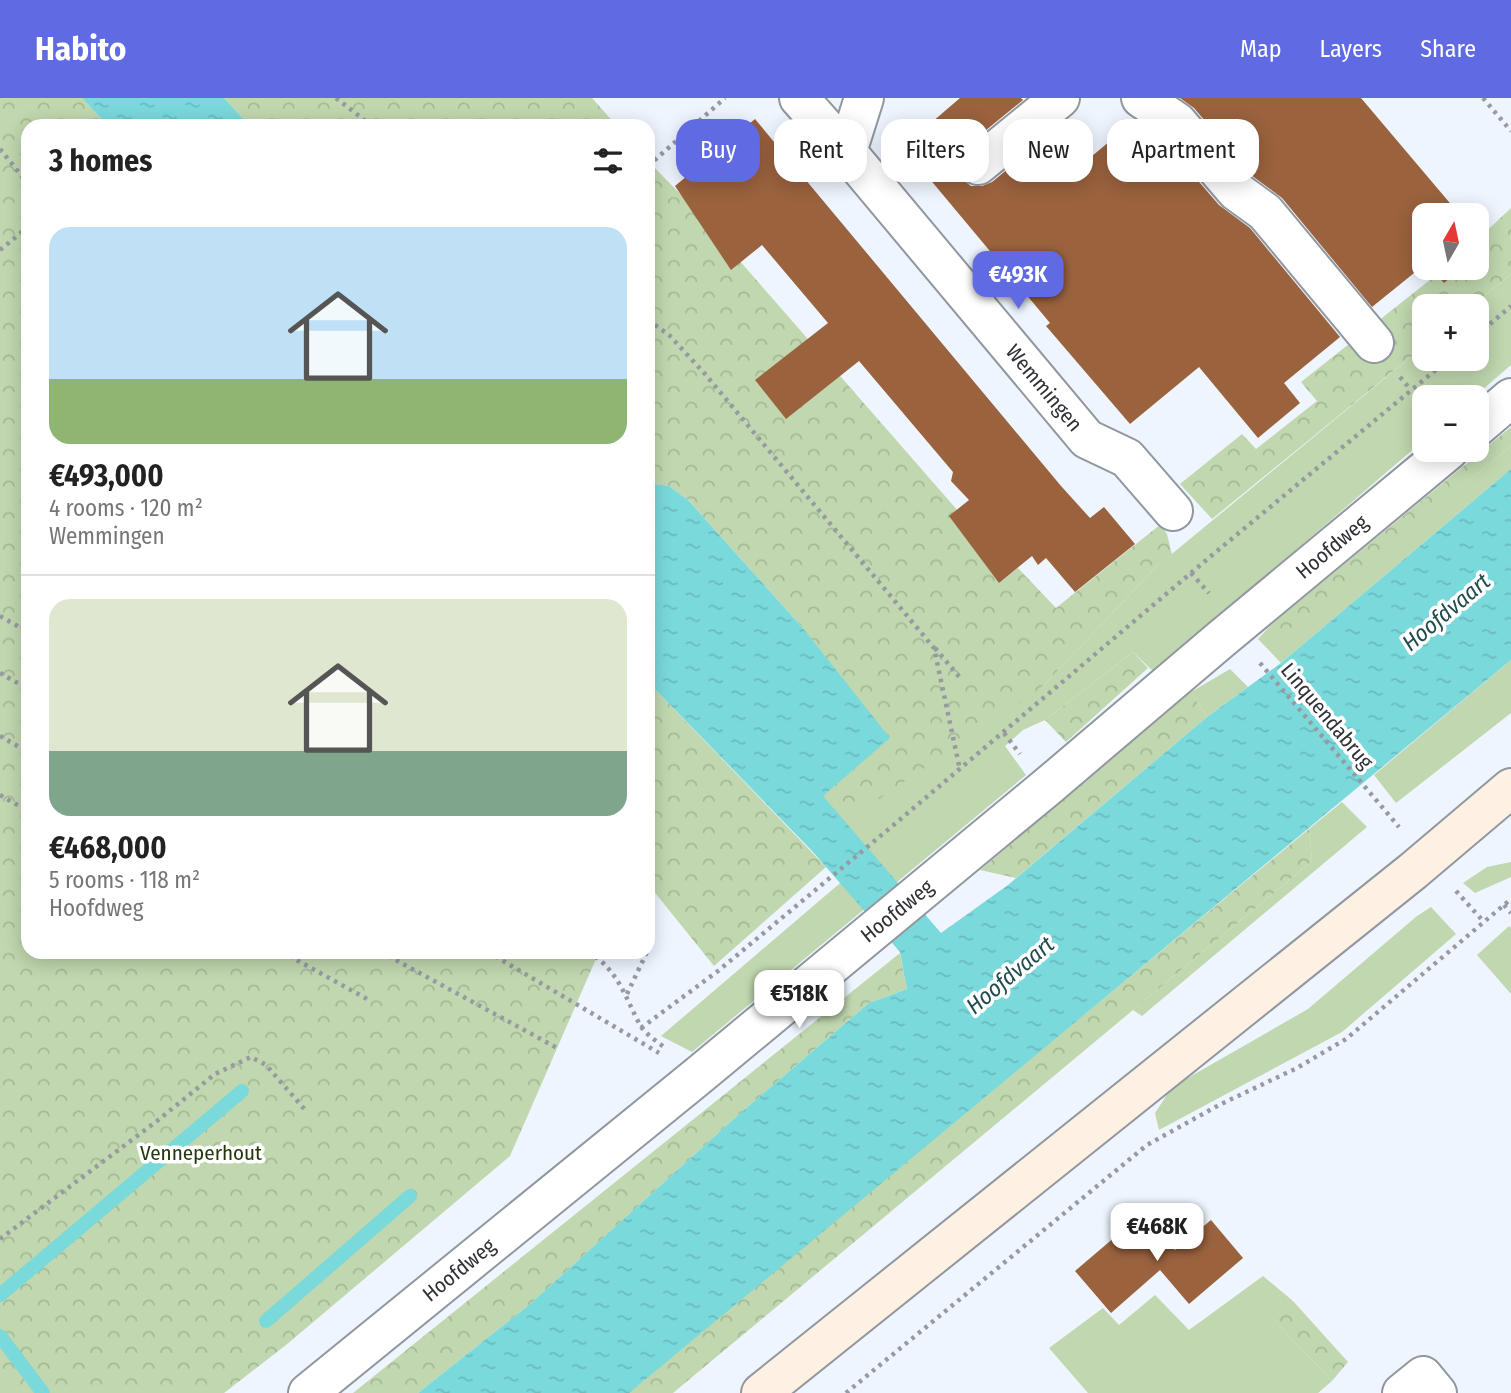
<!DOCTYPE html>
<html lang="en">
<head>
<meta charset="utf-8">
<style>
  body { margin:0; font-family:"Fira Sans Condensed",sans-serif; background:#f6f6f6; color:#222; height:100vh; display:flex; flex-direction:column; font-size:26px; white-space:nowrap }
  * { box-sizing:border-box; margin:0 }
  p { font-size:23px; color:#767676 }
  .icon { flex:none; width:38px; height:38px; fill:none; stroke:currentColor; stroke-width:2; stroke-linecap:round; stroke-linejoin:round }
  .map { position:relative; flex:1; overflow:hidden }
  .drawer { position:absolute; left:21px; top:21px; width:634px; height:840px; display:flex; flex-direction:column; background:#fff; border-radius:21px; box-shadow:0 4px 18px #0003 }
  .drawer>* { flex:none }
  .hud { position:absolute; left:676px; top:21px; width:665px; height:63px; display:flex; gap:14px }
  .needle { width:46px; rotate:9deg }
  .controls { position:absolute; left:1412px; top:105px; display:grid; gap:14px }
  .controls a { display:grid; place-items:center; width:77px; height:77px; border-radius:14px; background:#fff; box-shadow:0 4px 18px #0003; font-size:35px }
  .price { position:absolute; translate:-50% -60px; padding:0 16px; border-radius:14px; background:#fff; color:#222; font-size:23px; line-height:46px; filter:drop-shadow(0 2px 4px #0008) }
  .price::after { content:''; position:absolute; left:50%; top:42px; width:21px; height:16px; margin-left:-10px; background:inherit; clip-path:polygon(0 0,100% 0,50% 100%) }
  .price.selected { background:#606ae2; color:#fff }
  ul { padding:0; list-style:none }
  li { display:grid; align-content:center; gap:14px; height:371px; padding:0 28px }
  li+li { border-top:2px solid #e0e0e0 }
  li span { display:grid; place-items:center; height:217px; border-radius:21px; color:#555 }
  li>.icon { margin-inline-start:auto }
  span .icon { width:126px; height:126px; fill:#fffc; stroke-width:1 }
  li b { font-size:30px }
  h2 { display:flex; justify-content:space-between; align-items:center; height:84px; padding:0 28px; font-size:30px }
  .chip { padding:0 24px; border-radius:21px; background:#fff; box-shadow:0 4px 18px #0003; font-size:24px; line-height:63px }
  .chip.selected { background:#606ae2; color:#fff }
  header { display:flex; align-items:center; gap:42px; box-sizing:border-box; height:98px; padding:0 35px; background:#606ae2; color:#fff }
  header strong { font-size:33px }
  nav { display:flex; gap:38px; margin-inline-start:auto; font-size:24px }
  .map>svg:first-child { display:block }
  .grass { fill:#c0d7af }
  .forest { fill:url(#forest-crowns) }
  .water { fill:url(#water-ripples) }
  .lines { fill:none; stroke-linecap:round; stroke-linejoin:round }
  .stream { stroke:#7ad9db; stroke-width:14 }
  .building { fill:#9b623e }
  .street-casing { stroke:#91979f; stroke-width:42 }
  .secondary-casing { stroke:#91979f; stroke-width:42 }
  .path { stroke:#969aa1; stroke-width:4.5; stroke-dasharray:3.5 5; stroke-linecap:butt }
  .street { stroke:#fff; stroke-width:38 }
  .secondary { stroke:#fef0e2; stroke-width:38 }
  .labels { text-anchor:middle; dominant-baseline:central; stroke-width:7; stroke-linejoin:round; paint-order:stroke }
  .street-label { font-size:21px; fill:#2f3135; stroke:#fff }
  .park-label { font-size:21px; fill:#24390e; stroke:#fff }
  .water-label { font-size:23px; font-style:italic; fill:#204c4d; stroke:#fff }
</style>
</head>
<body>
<header>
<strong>Habito</strong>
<nav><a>Map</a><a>Layers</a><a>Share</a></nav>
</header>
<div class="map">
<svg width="1511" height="1295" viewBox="0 0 1511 1295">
  <defs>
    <pattern id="forest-crowns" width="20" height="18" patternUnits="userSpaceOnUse" patternTransform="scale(1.75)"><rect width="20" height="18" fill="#c0d7af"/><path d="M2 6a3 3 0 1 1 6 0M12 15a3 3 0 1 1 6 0" fill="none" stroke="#a5b997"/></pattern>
    <pattern id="water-ripples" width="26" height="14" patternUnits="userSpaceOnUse" patternTransform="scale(1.75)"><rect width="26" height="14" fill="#7ad9db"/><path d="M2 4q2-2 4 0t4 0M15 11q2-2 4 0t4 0" fill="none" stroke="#6abbbd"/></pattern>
  </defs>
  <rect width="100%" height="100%" fill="#eef5fe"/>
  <!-- grass -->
  <g class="grass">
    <path d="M1511,176V267L1474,299H1424V342L1154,574L1133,554L1045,622L1023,632L1005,648L1026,677L692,954L661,938L873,757L844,725L802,529L1041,590L1156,469L1424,248V261H1477V208H1472Z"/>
    <path d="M1511,348V371L1281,565L1258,541L1273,525L1286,533Z"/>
    <path d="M1511,562V615L1396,705L1374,677Z"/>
    <path d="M1230,571L1248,589L1207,619L1191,594Z"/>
    <path d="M1342,704L1367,729L1142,918L1133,912L1312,763L1309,731Z"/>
    <path d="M1511,764V779L1475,795L1463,785L1487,769Z"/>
    <path d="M1431,809L1456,836L1342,934L1159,1032L1155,1015L1172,989L1308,911L1417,818Z"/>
    <path d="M1509,828L1511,830V896L1477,857Z"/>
    <path d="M1263,1178L1293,1203L1271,1219L1332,1283L1318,1295H1088L1049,1250L1103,1210L1119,1227L1155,1197L1189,1232Z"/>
  </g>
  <!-- forest -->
  <g class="forest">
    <path d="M0,0H82L108,28H28V854H599L510,1058L286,1247L224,1295H0Z"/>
    <path d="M224,0H592L617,28H250Z"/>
    <path d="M648,63L690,106L993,453L999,485L1018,470L1056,510L1161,426L1167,436L1172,457L1156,469L1041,590L844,725L822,698L890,640L802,529L688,402L669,388L648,385Z"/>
    <path d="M1511,110V176L1472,208H1424V248L1212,421L1180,386L1242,336L1256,351L1317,303L1301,284L1445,170H1477V142Z"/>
    <path d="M1511,329V348L1286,534L1273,525Z"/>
    <path d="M1133,554L1148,570L1066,644L1045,622Z"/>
    <path d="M648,584L826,769L714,868L648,786Z"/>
    <path d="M1191,594L1207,619L1016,780L980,772Z"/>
    <path d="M1309,731L1312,763L673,1295H625Z"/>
    <path d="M900,855L907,891L869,905L737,1018L529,1207L418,1295H353Z"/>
    <path d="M1293,1203L1348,1264L1332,1283L1270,1218Z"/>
  </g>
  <!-- water -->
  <g class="water">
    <path d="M82,0H224L250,28H108Z"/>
    <path d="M1511,371V562L629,1295H418L529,1207L737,1018L869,905L907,891L900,854L813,754L648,584V385L669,388L688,402L802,529L890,640L823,698L941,835L1008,787L1207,619L1281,565Z"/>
  </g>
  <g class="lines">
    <!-- stream -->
    <g class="stream">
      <path d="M0,1197L242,993"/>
      <path d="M266,1223L410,1098"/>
      <path d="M0,1238L43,1295"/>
    </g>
  </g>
  <!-- building -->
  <g class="building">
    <path d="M960,0H1021L1023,2L964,50L958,59L957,71L962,81L971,88H982L992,84L1051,36L1079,69L1135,22L1162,41L1219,107L1250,130L1340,239L1284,285L1300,305L1258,340L1199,269L1130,326L1046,228L1050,225L903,49Z"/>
    <path d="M1180,0H1361L1460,117H1424V167L1372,209L1282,100L1251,77L1194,10Z"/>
    <path d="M755,21L1061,388L1090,420L1104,409L1135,446L1075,494L1046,460L1038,467L1032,458L999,485L949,418L969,402L951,383L953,374L859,263L786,321L755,282L828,225L762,147L731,172L675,88Z"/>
    <path d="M1431,170H1462L1444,185Z"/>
    <path d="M1143,1115L1175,1152L1211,1122L1243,1160L1189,1206L1160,1172L1111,1215L1075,1173Z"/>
  </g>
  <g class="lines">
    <!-- street casing -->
    <g class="street-casing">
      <g id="street">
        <path d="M799,0L847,54"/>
        <path d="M864,0L847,54L1087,341L1127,360L1173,413"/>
        <path d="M1141,0L1177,24L1236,93L1265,114L1374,245"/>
        <path d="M978,67L1060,0"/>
        <path d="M1477,329L1511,300"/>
        <path d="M308,1295L698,978L1047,689L1220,542L1449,352"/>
        <path d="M1402,1295L1423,1278L1437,1295"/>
      </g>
    </g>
    <!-- secondary casing -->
    <g class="secondary-casing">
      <path id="secondary" d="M761,1295L1413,773L1511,690"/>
    </g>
    <!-- path -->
    <g class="path">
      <path d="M336,0L372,28"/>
      <path d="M1483,0L1511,33"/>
      <path d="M0,51L28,86"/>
      <path d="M648,68L725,0"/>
      <path d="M0,152L28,129"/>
      <path d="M648,222L669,237L705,276L934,550L960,672"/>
      <path d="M1477,237L1511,208"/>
      <path d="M1400,279L1411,292"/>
      <path d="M1191,475L1209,495"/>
      <path d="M0,518L28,534"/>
      <path d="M935,550L961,581"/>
      <path d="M1260,565L1399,729"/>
      <path d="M0,575L28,591"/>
      <path d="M1004,635L1020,656"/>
      <path d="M0,638L28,654"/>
      <path d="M0,697L28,713"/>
      <path d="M1456,793L1484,824"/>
      <path d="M1504,807L1511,815"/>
      <path d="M648,837L652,843L648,852"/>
      <path d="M282,854L369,902"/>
      <path d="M381,854L559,951"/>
      <path d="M488,854L659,955"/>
      <path d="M588,854C618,871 625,899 640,927C645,936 657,943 665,950"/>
      <path d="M627,896L647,854"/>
      <path d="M641,930L718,873L890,730L1211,458L1449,261"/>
      <path d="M0,1141L157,1023L215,976L251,959L266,967L307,1014"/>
      <path d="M846,1295L1147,1047L1219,1007L1297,970L1346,941L1511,801"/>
    </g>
    <!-- street -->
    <use href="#street" class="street"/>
    <!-- secondary -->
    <use href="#secondary" class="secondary"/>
  </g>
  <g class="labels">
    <!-- street labels -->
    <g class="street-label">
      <text transform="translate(1044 290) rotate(50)">Wemmingen</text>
      <text transform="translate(1332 449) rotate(-40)">Hoofdweg</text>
      <text transform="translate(1327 618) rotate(50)">Linquendabrug</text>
      <text transform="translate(897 813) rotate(-39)">Hoofdweg</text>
      <text transform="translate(459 1172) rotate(-39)">Hoofdweg</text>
    </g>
    <!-- park labels -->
    <g class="park-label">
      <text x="201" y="1055">Venneperhout</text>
    </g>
    <!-- water labels -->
    <g class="water-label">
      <text transform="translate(1446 514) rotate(-40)">Hoofdvaart</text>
      <text transform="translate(1010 877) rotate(-40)">Hoofdvaart</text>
    </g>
  </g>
</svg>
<div class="controls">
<a><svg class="needle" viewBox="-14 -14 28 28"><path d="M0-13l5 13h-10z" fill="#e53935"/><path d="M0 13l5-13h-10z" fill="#767676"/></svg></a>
<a>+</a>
<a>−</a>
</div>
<b class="price selected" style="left:1018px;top:213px">€493K</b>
<b class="price" style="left:799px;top:932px">€518K</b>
<b class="price" style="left:1157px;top:1165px">€468K</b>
<div class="hud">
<a class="chip selected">Buy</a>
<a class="chip">Rent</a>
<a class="chip">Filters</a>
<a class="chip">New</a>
<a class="chip">Apartment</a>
</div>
<section class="drawer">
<h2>3 homes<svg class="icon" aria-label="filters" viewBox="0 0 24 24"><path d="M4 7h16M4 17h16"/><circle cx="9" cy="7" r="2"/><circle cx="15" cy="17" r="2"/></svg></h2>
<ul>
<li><span style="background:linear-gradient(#bfe0f5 70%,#8fb573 0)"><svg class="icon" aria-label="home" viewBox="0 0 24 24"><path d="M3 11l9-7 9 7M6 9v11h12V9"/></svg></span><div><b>€493,000</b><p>4 rooms · 120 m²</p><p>Wemmingen</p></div></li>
<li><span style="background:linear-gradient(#dfe7d0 70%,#7fa58c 0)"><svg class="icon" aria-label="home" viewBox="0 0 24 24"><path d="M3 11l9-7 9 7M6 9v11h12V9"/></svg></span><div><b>€468,000</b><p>5 rooms · 118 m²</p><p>Hoofdweg</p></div></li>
</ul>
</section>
</div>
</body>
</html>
